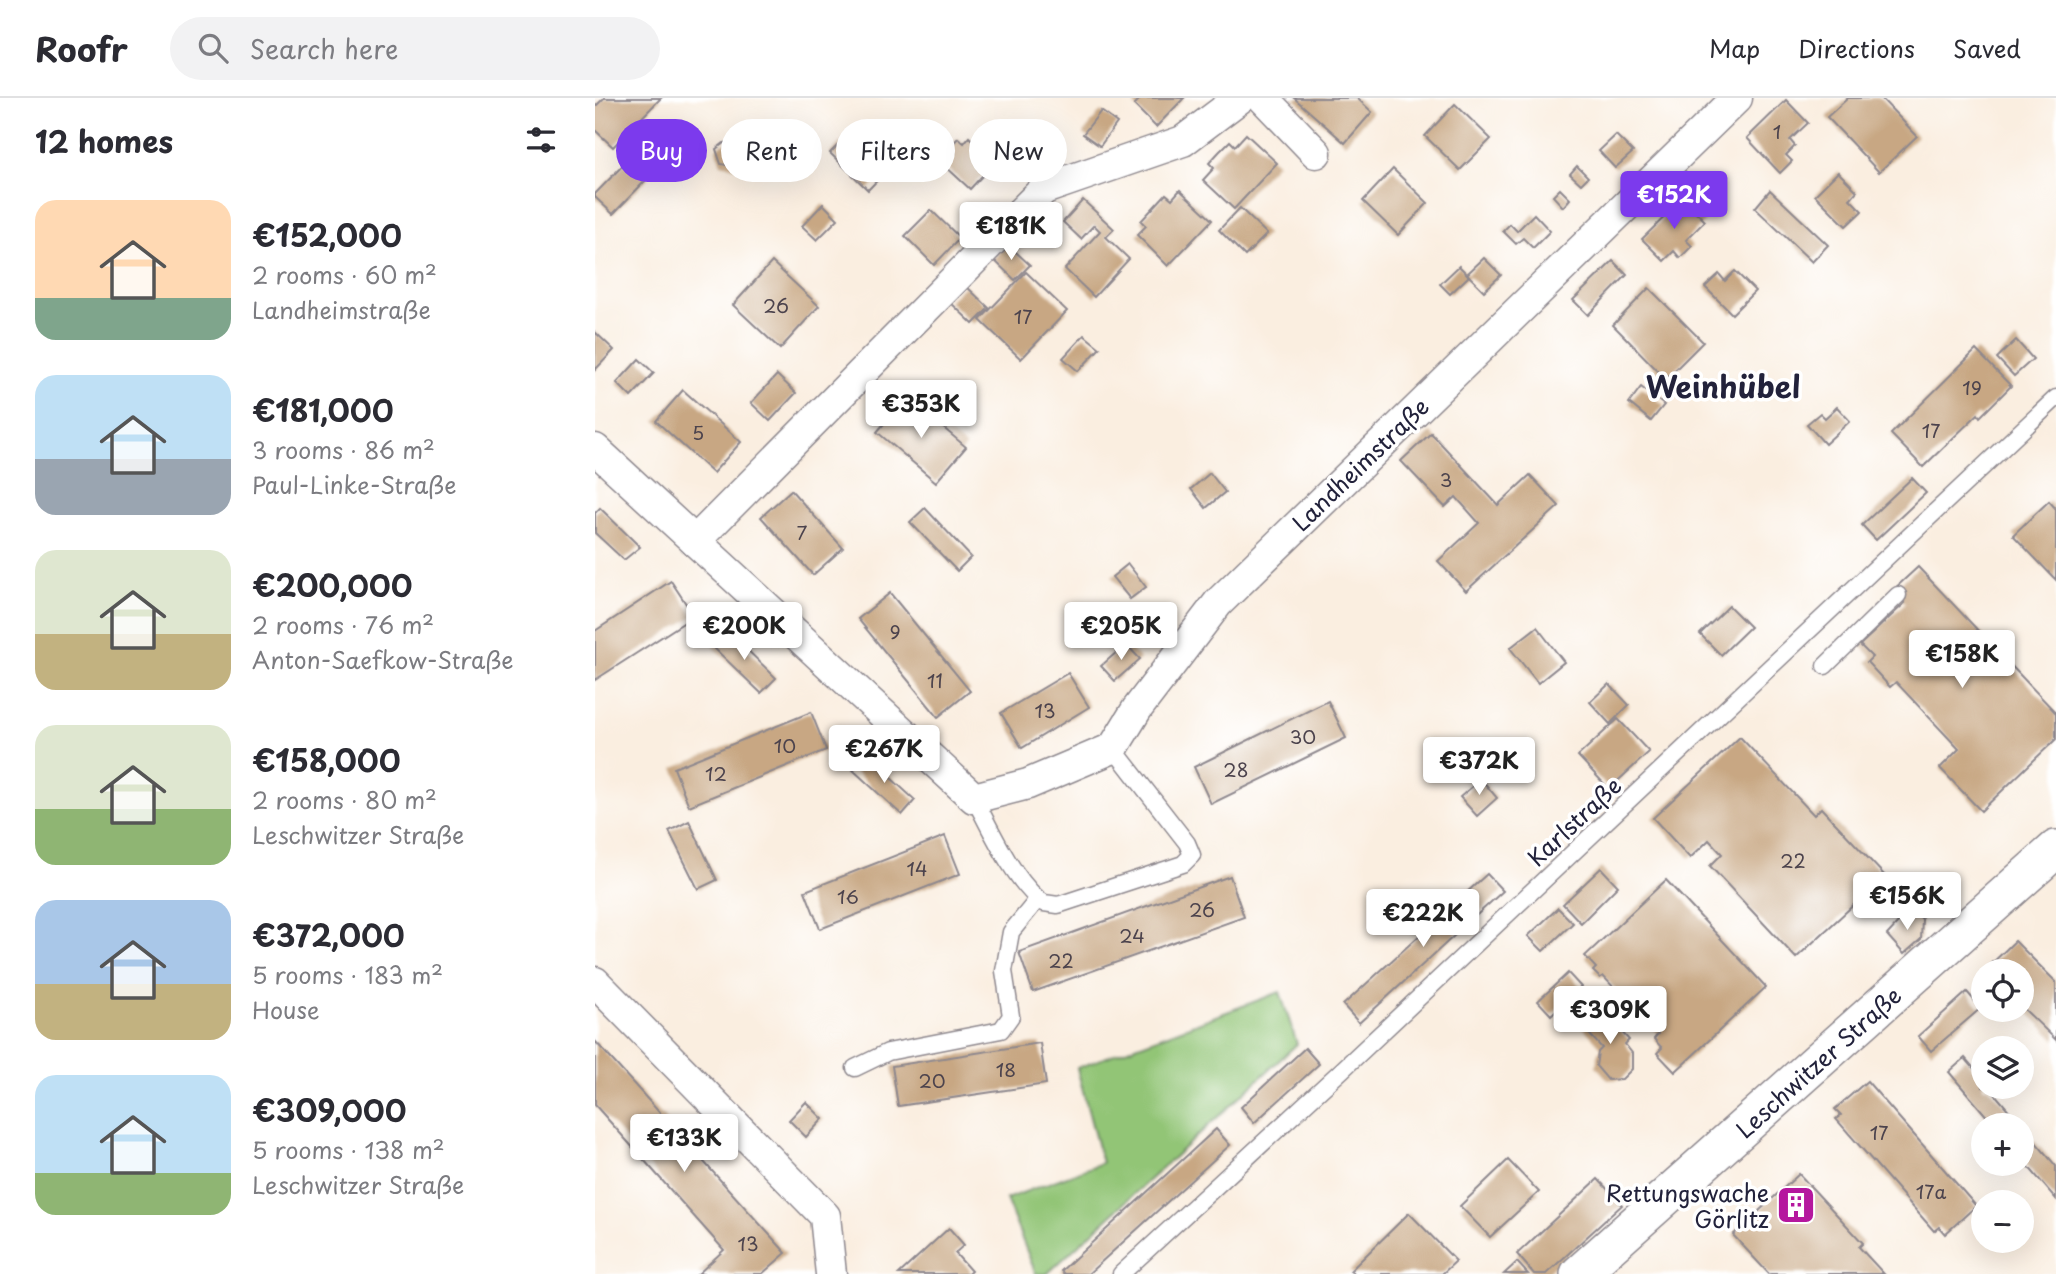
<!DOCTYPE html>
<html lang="en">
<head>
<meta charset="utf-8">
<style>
  body { margin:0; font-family:"Playpen Sans",sans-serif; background:#f2f2f3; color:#2b2b33; height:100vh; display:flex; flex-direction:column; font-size:26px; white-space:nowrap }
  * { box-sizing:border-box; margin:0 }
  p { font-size:23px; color:#7c7c81 }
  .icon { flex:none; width:38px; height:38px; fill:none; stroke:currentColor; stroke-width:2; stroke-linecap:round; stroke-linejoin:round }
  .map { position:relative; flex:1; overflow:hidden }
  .drawer { display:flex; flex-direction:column; background:#fff; width:595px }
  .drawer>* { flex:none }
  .hud { position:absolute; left:21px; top:21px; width:665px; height:63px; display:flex; gap:14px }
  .controls { position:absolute; left:1376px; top:861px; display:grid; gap:14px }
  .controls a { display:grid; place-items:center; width:63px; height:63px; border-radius:50%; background:#fff; box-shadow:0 7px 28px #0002; font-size:35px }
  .price { position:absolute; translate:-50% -60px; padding:0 16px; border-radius:7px; background:#fff; color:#222; font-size:23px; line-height:46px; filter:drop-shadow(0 2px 4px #0008) }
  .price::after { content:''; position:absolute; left:50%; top:42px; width:21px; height:16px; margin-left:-10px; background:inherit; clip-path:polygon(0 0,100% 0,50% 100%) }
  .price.on { background:#7c3aed; color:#fff }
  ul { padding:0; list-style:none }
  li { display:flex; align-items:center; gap:21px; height:175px; padding:0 35px }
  li span { display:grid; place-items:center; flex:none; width:196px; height:140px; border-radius:21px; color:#555 }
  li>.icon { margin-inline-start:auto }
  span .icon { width:84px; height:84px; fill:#fffc; stroke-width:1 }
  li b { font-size:30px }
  h2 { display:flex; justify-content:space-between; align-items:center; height:84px; padding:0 35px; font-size:30px }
  .tag { padding:0 24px; border-radius:32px; background:#fff; box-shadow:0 7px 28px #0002; font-size:24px; line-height:63px }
  .tag.on { background:#7c3aed; color:#fff }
  header { display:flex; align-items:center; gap:42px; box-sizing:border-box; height:98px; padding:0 35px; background:#fff; border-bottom:2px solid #e1e1e2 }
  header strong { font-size:33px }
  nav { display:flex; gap:38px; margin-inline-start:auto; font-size:24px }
  .search { width:490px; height:63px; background:#f2f2f3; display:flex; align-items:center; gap:18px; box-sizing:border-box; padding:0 24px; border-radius:38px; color:#7c7c81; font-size:26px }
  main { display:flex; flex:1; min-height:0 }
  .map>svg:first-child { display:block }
  .green { fill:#92c576; stroke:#5a7458; stroke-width:2 }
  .building { fill:#c8a783 }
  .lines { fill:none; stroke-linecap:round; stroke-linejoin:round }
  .service-casing { stroke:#8e888e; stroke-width:19 }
  .minor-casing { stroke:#8e888e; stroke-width:33 }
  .tertiary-casing { stroke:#8e888e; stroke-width:40 }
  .service { stroke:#fff; stroke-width:16 }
  .minor { stroke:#fff; stroke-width:30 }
  .tertiary { stroke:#fff; stroke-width:37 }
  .labels { text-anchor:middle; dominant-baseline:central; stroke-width:7; stroke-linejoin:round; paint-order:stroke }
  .number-label { font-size:19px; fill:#4c434d }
  .street-label { font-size:23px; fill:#22223b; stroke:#fff }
  .poi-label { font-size:23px; fill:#22223b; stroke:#fff; text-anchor:end }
  .district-label { font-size:30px; font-weight:bold; fill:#22223b; stroke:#fff }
</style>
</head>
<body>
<header>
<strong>Roofr</strong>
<div class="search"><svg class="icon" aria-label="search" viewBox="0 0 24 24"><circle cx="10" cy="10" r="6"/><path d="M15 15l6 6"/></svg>Search here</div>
<nav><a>Map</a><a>Directions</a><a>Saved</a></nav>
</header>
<main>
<section class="drawer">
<h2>12 homes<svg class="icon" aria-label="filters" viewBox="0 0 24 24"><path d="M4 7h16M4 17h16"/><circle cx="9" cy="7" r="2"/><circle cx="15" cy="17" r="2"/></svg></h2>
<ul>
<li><span style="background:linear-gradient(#ffd9b3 70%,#7fa58c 0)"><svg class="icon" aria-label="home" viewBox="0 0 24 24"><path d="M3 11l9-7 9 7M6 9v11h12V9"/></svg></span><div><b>€152,000</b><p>2 rooms · 60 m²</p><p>Landheimstraße</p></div></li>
<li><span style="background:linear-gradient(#bfe0f5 60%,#9aa5b1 0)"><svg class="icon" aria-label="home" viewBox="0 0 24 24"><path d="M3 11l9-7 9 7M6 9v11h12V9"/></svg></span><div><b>€181,000</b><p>3 rooms · 86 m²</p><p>Paul-Linke-Straße</p></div></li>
<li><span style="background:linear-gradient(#dfe7d0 60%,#c2b280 0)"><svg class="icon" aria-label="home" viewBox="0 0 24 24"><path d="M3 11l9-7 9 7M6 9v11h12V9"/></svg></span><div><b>€200,000</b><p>2 rooms · 76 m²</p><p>Anton-Saefkow-Straße</p></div></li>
<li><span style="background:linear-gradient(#dfe7d0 60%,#8fb573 0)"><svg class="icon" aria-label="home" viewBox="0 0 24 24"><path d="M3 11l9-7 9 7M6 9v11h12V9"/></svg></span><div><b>€158,000</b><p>2 rooms · 80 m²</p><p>Leschwitzer Straße</p></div></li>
<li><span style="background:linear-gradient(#a9c7e8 60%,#c2b280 0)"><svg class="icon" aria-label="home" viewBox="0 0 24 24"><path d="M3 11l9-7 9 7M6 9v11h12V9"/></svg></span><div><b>€372,000</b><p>5 rooms · 183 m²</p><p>House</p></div></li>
<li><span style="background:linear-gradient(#bfe0f5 70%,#8fb573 0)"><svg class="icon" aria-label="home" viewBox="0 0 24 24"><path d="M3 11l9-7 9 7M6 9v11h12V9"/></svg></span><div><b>€309,000</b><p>5 rooms · 138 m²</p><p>Leschwitzer Straße</p></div></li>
</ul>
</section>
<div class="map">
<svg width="1461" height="1176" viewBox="0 0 1461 1176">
  <rect width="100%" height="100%" fill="#fff"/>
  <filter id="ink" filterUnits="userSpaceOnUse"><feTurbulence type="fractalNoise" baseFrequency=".0143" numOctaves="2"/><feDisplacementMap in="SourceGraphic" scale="14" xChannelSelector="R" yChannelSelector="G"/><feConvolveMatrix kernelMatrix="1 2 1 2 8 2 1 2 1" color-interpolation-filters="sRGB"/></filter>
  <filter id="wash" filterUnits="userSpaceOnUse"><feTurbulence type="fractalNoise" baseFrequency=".00686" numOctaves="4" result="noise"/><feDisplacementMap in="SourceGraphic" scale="28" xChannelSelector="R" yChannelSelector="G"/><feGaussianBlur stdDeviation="1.57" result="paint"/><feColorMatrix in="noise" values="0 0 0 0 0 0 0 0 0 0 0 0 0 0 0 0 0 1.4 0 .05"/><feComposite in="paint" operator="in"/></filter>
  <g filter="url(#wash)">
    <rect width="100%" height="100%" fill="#faeee0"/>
    <!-- green -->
    <path class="green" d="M685,894L702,946L452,1176H441L411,1101L507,1065L482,970Z"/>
    <g id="blocks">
      <!-- building -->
      <g class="building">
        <path d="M9,0H66L18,49L0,32V9Z"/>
        <path d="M546,0H589L561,29L539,7Z"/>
        <path d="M699,0H762L777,14L750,45Z"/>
        <path d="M1253,0H1286L1322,38L1284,74L1232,19Z"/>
        <path d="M1191,2L1213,25L1195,42L1200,48L1191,57L1197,63L1185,75L1152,40Z"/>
        <path d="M860,6L896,41L865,72L830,38Z"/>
        <path d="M506,13L522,25L505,48L488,36Z"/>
        <path d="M254,36L273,55L279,49L297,67L273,92L235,55Z"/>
        <path d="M651,36L682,65L639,111L608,82L619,70L614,65L624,54L635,43L640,48Z"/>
        <path d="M1021,37L1038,54L1020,70L1004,53Z"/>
        <path d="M374,39L400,64L375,91L349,67L360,55L355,49L363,40L369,45Z"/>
        <path d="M137,44L147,55L148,62L140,69L126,66L121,51L129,45Z"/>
        <path d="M34,61L54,79L18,116L0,99V96Z"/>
        <path d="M982,68L993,79L986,86L975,76Z"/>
        <path d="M798,71L833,105L803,137L768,103Z"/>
        <path d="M1243,74L1262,93L1255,101L1267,113L1251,128L1220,97Z"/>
        <path d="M965,91L975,101L968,109L958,98Z"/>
        <path d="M585,92L617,122L573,168L542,137L551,128L546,123L559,109L571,96L577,101Z"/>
        <path d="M1175,92L1233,147L1217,164L1160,110Z"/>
        <path d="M1088,101L1110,123L1091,142L1097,148L1085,160L1079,153L1069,163L1047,141Z"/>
        <path d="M488,102L519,131L511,139L534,161L499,199L470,171L505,133L499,127L486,141L468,124Z"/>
        <path d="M228,106L243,121L222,142L207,128Z"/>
        <path d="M645,110L672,136L650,158L624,132Z"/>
        <path d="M336,112L365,140L339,167L310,138Z"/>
        <path d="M939,116L955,133L938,150L928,140L921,146L908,133L915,126L922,133Z"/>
        <path d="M412,146L435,167L420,182L398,161Z"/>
        <path d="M889,160L906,177L889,193L872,176Z"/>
        <path d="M1018,163L1032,177L993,217L978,202Z"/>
        <path d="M177,164L224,208L185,251L138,207Z"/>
        <path d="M864,168L874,178L855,196L845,186Z"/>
        <path d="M1140,173L1160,193L1137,216L1110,189L1124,176L1130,183Z"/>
        <path d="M431,174L472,213L426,261L385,222Z"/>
        <path d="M370,187L394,210L378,226L354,203Z"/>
        <path d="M1054,190L1108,244L1071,281L1018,227Z"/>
        <path d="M0,234L19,252L0,272Z"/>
        <path d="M489,237L505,250L483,273L468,260Z"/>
        <path d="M1421,242L1438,261L1419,278L1402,260Z"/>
        <path d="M1381,252L1416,288L1385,319L1383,316L1328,369L1296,336Z"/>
        <path d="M44,261L59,275L36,299L22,285Z"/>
        <path d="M182,277L201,295L175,323L156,305Z"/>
        <path d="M1046,289L1069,307L1056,323L1034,305Z"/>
        <path d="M88,292L146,344L118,375L61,323Z"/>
        <path d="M312,299L371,349L341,384L282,334Z"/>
        <path d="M1242,309L1255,323L1230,346L1212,326L1225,315L1230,320Z"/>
        <path d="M836,335L903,407L935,377L964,408L871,493L843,463L884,425L861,399L850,409L806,363Z"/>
        <path d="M615,375L630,394L611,410L596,391Z"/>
        <path d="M1317,380L1331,395L1281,442L1267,427Z"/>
        <path d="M196,392L248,450L218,477L166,419Z"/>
        <path d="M1454,403L1461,411V482L1418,437Z"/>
        <path d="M5,410L45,449L29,462L0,435V415Z"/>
        <path d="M330,410L376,459L362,473L315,424Z"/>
        <path d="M533,466L551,489L535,501L517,479Z"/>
        <path d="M1323,469L1461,615V641L1386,713L1345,670L1364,651L1301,584L1295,589L1272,564L1277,559L1265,547L1310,505L1298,492Z"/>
        <path d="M76,483L99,518L0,582V533Z"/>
        <path d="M295,495L375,593L343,619L263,521Z"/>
        <path d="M1134,508L1155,529L1126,557L1105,536Z"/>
        <path d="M942,529L969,564L943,585L915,550Z"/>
        <path d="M133,533L181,580L166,595L118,549Z"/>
        <path d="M531,546L545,561L520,583L506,568Z"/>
        <path d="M473,575L494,609L427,650L406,615Z"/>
        <path d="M1014,586L1034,607L1015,626L995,604Z"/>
        <path d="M733,603L751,640L616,706L599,669Z"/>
        <path d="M216,614L231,652L94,708L79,670Z"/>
        <path d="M1023,621L1054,654L1014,691L983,658Z"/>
        <path d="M1145,639L1219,717L1226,710L1290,778L1201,860L1115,768L1127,756L1114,742L1095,760L1058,720Z"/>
        <path d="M272,658L320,702L307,717L258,672Z"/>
        <path d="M886,681L902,700L882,718L865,699Z"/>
        <path d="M94,723L122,782L103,791L74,733Z"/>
        <path d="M350,738L365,776L225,831L210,793Z"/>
        <path d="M1006,770L1023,788L986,825L968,806Z"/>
        <path d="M892,776L908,793L764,925L748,907Z"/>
        <path d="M635,778L649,819L438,894L424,854Z"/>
        <path d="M1071,782L1171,889L1080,974L1062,955L1067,950L1059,941L1063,936L1008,878L1005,880L998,873L1001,870L990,858Z"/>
        <path d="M963,810L978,825L948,853L933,838Z"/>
        <path d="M1315,812H1319L1327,821L1326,841L1309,856L1292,837Z"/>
        <path d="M1420,843L1461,884V942L1426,908V873H1389Z"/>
        <path d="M973,875L986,889L956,917L943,903Z"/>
        <path d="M1372,894L1386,910L1336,953L1323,938Z"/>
        <path d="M1005,910L1034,942L1030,946L1037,955V971L1027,981L1013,982L1001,968L1003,954L1007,950L986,927Z"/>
        <path d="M0,943L191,1155L167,1176H103L129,1152L0,1007Z"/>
        <path d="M445,945L451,986L303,1008L297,968Z"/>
        <path d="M710,950L724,966L659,1025L646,1009Z"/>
        <path d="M1370,960L1388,981V989H1394L1461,1068V1101L1426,1060V1027H1399L1354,974Z"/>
        <path d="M1272,983L1381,1108L1350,1136L1344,1129L1339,1133L1241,1021L1246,1017L1240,1011Z"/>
        <path d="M211,1004L228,1021L211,1039L194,1022Z"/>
        <path d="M621,1031L635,1047L493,1176H469L466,1173Z"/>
        <path d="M913,1062L944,1094L895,1139L865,1108Z"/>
        <path d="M1204,1076L1268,1145L1264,1149L1289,1176H1174L1138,1137Z"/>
        <path d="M1003,1081L1027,1107L951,1176H939L922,1156Z"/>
        <path d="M814,1115L861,1163L847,1176H759L755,1173Z"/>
        <path d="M354,1130L369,1147L360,1155L376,1173L373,1176H304Z"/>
        <path d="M922,1164L933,1176H909Z"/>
      </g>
    </g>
  </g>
  <g filter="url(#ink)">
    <use href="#blocks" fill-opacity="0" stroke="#8e888e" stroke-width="2"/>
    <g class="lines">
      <!-- service casing -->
      <g class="service-casing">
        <g id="service">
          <path d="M1230,568L1303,497"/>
          <path d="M379,700C397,734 415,775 443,801"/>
          <path d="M260,970L293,954L406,932L416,918L409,873L416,834L443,801L449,805L463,807L588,766L597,757L592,745L518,650"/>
          <path d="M526,1176L747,972L1461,300"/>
        </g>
      </g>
      <!-- minor casing -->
      <g class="minor-casing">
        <g id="minor">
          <path d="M668,0L721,55"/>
          <path d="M0,351L379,700L433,686L518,650L542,611L623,505L1142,0"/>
          <path d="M100,443L449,91L588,43L645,0"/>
          <path d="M0,884L230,1118L236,1176"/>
        </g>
      </g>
      <!-- tertiary casing -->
      <g class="tertiary-casing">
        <path id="tertiary" d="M984,1176L1461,751"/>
      </g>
      <!-- service -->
      <use href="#service" class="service"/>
      <!-- minor -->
      <use href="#minor" class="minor"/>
      <!-- tertiary -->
      <use href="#tertiary" class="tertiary"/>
    </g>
  </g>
  <!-- icons -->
  <defs>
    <g id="building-square" transform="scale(2.0125)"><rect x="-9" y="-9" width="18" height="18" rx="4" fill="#b5179e" stroke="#fff"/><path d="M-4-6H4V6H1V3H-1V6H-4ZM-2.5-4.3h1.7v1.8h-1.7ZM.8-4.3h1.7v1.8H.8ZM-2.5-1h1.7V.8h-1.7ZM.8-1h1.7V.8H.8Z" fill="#fff"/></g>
  </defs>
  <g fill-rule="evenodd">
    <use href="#building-square" x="1201" y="1107"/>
  </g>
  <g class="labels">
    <!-- number labels -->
    <g class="number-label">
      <text x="1182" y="33">1</text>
      <text x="181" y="207">26</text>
      <text x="428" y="218">17</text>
      <text x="1377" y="289">19</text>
      <text x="1336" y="332">17</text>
      <text x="103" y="334">5</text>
      <text x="851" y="381">3</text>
      <text x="207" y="434">7</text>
      <text x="300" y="533">9</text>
      <text x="340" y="582">11</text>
      <text x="450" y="612">13</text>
      <text x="708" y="638">30</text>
      <text x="190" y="647">10</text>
      <text x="641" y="671">28</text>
      <text x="121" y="675">12</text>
      <text x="1198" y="762">22</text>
      <text x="322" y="770">14</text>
      <text x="253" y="798">16</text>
      <text x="607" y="811">26</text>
      <text x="537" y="837">24</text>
      <text x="466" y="862">22</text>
      <text x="411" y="971">18</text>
      <text x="337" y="982">20</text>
      <text x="1284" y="1034">17</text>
      <text x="1336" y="1093">17a</text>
      <text x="153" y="1145">13</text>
    </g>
    <!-- street labels -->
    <g class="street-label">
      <text transform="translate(765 366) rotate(-44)">Landheimstraße</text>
      <text transform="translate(979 723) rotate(-43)">Karlstraße</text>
      <text transform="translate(1223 964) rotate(-42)">Leschwitzer Straße</text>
    </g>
    <!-- poi labels -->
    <g class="poi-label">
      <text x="1174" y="1094">Rettungswache<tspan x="1174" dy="26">Görlitz</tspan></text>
    </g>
    <!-- district labels -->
    <g class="district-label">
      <text x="1128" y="287">Weinhübel</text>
    </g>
  </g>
</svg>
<div class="controls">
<a><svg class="icon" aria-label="locate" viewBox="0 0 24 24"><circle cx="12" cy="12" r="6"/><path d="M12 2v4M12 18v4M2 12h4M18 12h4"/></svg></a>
<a><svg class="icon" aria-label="layers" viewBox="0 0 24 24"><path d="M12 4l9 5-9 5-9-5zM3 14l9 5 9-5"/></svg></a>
<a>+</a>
<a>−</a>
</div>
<b class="price on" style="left:1079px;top:133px">€152K</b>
<b class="price" style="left:416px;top:164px">€181K</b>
<b class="price" style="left:326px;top:342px">€353K</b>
<b class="price" style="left:149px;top:564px">€200K</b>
<b class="price" style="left:526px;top:564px">€205K</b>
<b class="price" style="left:1367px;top:592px">€158K</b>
<b class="price" style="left:289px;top:687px">€267K</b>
<b class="price" style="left:884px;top:699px">€372K</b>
<b class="price" style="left:1312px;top:834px">€156K</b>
<b class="price" style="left:828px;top:851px">€222K</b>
<b class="price" style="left:1015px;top:948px">€309K</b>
<b class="price" style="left:89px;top:1076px">€133K</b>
<div class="hud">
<a class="tag on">Buy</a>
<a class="tag">Rent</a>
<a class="tag">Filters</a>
<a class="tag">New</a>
</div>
</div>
</main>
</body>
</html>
